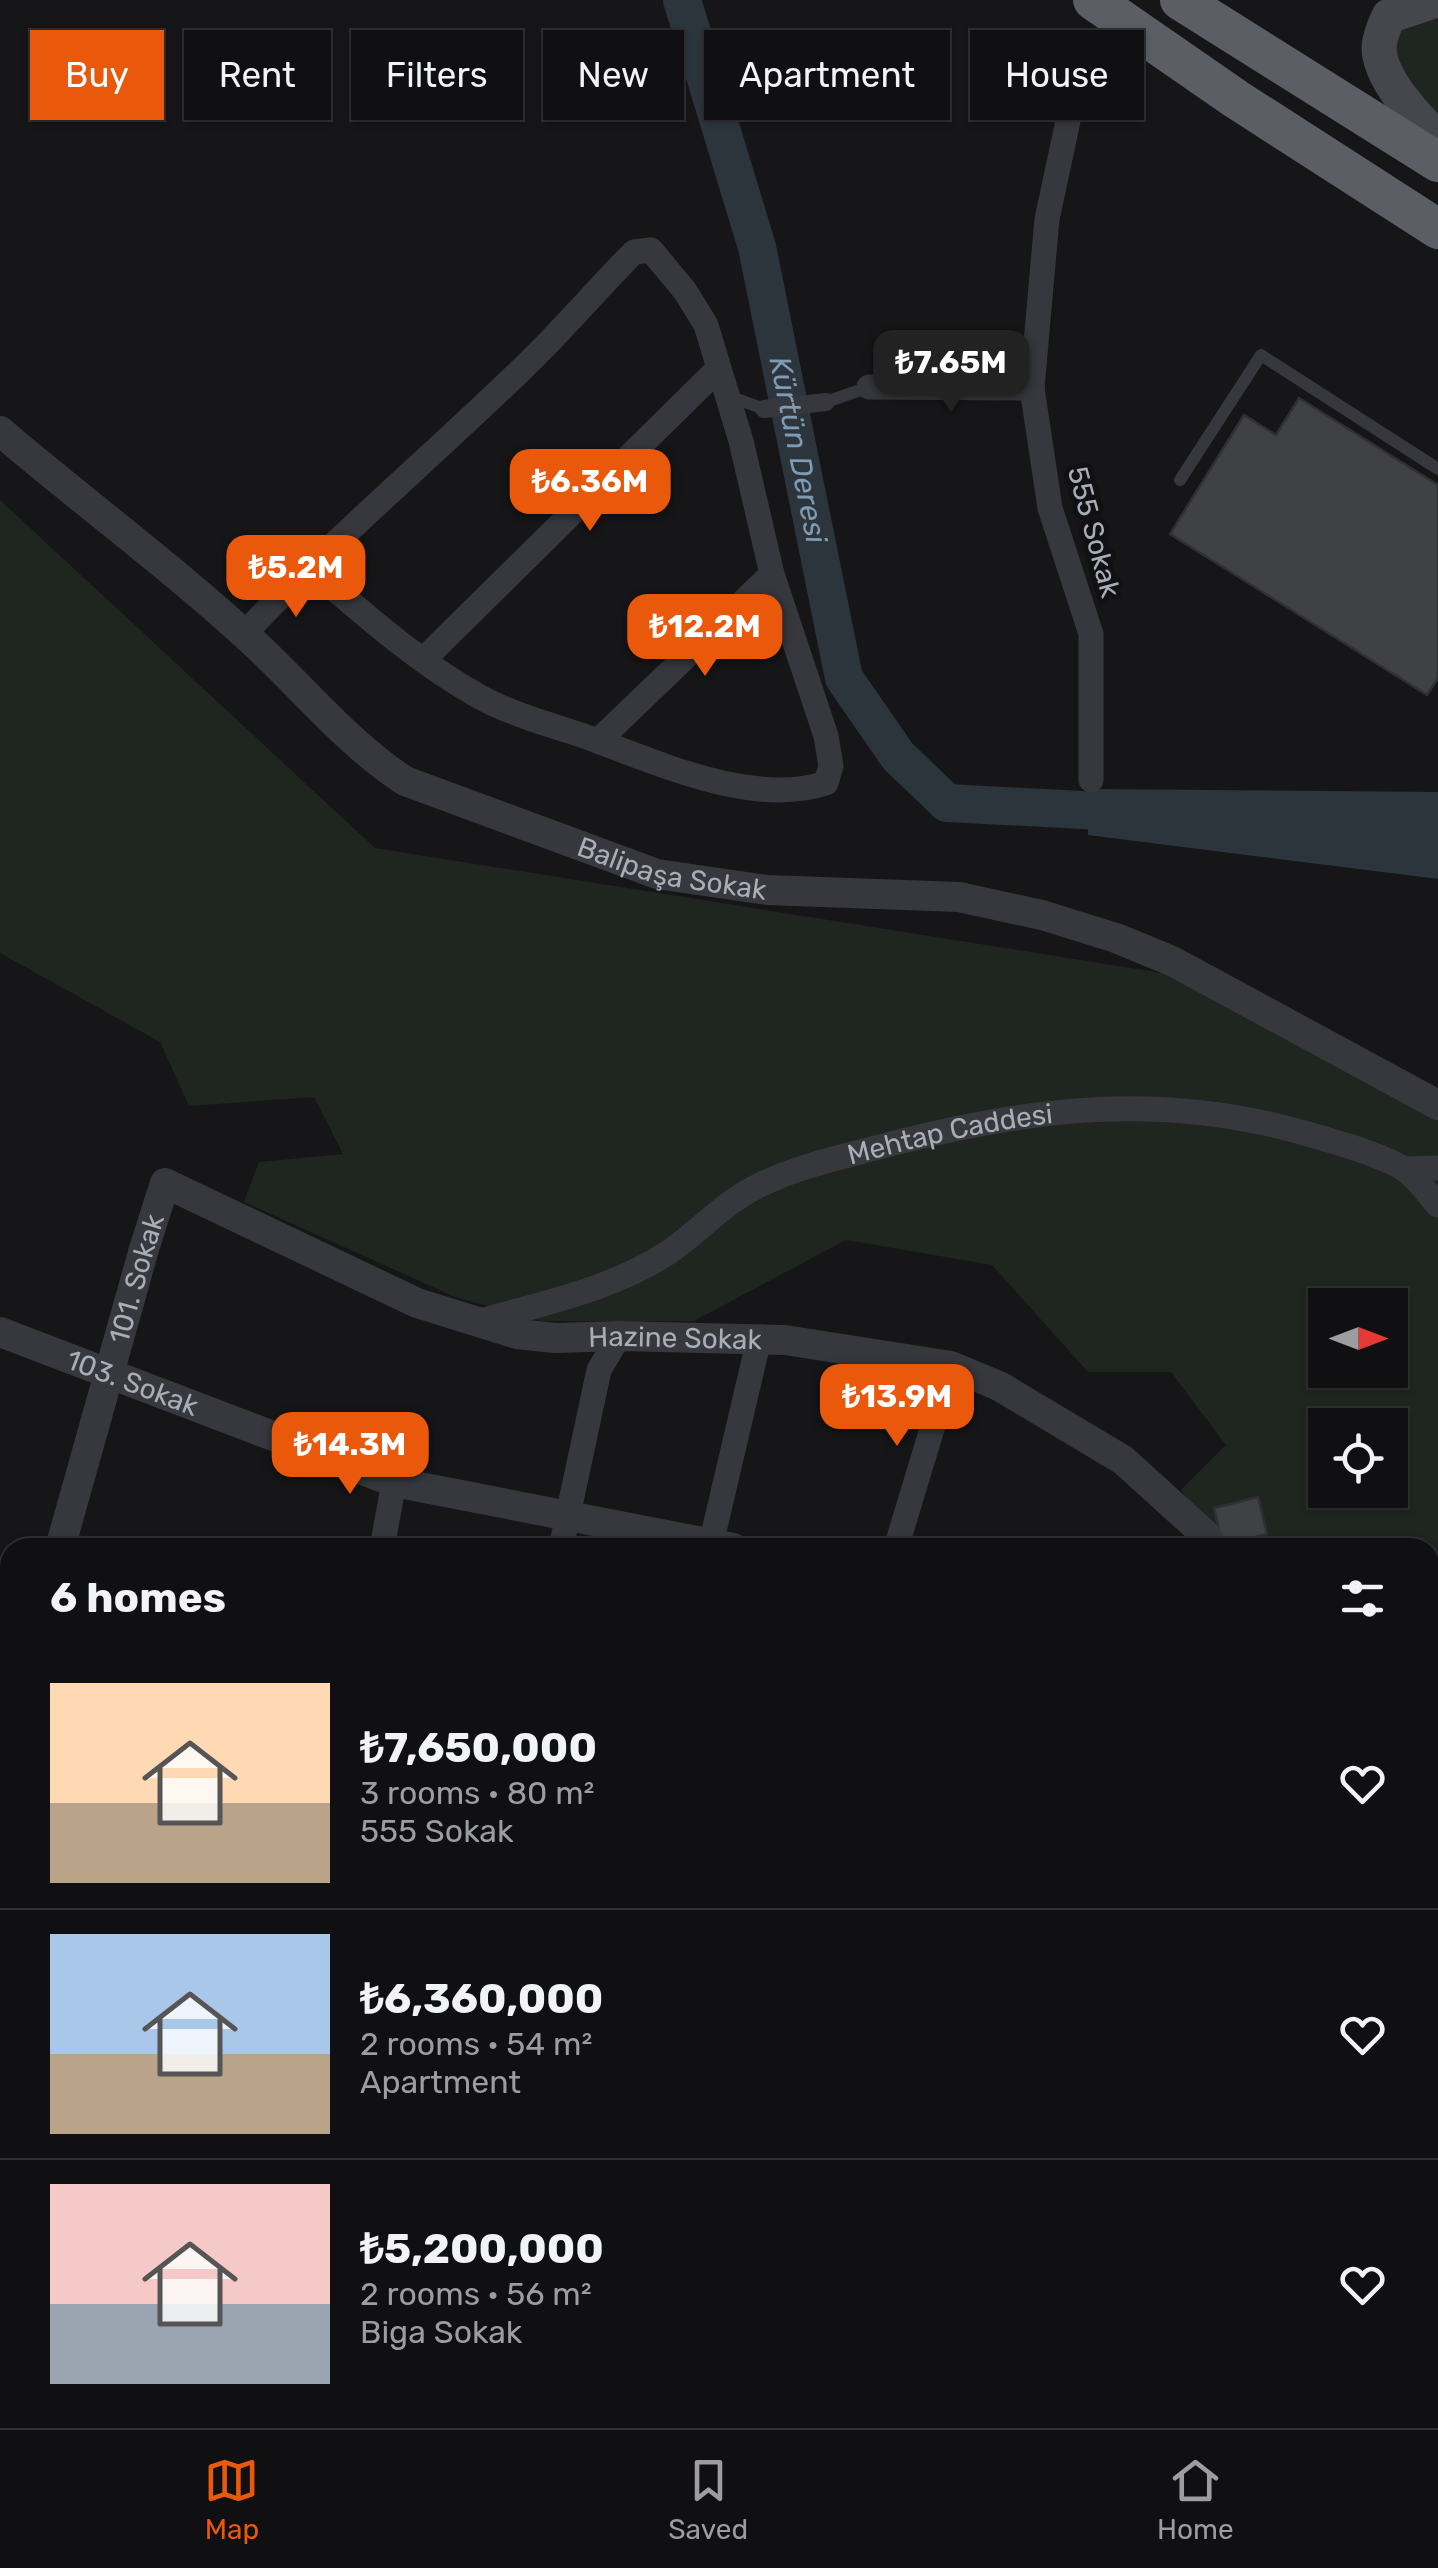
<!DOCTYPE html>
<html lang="en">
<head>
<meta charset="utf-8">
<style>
  body { margin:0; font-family:Rubik,sans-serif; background:#19191b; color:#f1f3f6; height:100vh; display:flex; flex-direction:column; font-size:38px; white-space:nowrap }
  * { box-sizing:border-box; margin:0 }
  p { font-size:32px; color:#9c9d9f }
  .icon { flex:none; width:55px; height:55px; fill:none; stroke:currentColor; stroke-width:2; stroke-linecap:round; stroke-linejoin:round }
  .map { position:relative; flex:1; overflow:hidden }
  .side { position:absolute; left:0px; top:1538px; width:1440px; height:892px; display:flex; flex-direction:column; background:#101012; border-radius:30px 30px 0 0; box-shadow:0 2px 8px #0004,0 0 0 2px #303032 }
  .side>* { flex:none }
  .banner { position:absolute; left:30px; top:30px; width:1380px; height:90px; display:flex; gap:20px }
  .needle { width:65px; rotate:90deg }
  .fabs { position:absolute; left:1308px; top:1288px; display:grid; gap:20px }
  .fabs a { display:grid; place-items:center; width:100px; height:100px; border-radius:0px; background:#101012; box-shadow:0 2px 8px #0004,0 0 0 2px #303032; font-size:50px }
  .price { position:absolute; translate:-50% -85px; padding:0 22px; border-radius:20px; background:#ea580c; color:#fff; font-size:32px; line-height:65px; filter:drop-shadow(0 2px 5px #0008) }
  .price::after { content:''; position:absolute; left:50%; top:60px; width:30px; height:22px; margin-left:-15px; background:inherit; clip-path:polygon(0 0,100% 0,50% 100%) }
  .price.selected { background:#222; color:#fff }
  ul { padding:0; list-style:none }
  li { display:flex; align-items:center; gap:30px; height:250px; padding:0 50px }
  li+li { border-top:2px solid #303032 }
  li span { display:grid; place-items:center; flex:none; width:280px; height:200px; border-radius:0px; color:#555 }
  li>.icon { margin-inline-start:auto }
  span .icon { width:120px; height:120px; fill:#fffc; stroke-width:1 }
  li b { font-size:42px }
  h2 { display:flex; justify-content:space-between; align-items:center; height:120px; padding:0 50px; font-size:42px }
  .tag { padding:0 35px; border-radius:0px; background:#101012; box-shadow:0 2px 8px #0004,0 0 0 2px #303032; font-size:35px; line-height:90px }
  .tag.selected { background:#ea580c; color:#fff }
  .menu { display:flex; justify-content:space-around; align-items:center; height:140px; border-top:2px solid #303032; background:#101012; font-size:28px; color:#9c9d9f }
  .menu a { display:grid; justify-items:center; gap:5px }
  .menu .selected { color:#ea580c }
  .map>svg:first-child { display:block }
  .green { fill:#1e261f; fill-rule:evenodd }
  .water { fill:#2c353c }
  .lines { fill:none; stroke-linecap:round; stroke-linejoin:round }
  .river { stroke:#2c353c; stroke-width:38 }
  .building { fill:#404145; stroke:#303034; stroke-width:2.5 }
  .service { stroke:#37383d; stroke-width:12 }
  .pedestrian { stroke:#37383d; stroke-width:18 }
  .minor { stroke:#37383d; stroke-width:25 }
  .tertiary { stroke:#37383d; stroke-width:30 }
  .secondary { stroke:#45474d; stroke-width:35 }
  .trunk { stroke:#5b5e65; stroke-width:40 }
  .labels { text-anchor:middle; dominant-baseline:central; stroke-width:10; stroke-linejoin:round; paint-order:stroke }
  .street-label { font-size:28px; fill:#a8adb8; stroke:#111113 }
  .water-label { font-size:30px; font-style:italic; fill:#7f9bb3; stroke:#111113 }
</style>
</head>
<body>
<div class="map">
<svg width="1438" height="2428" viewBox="0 0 1438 2428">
  <rect width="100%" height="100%" fill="#161618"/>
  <!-- green -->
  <g class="green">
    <path d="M1438,1V132L1379,51L1407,8Z"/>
    <path d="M0,500L375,848L1175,975L1438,1118V1906L1437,1835L1430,1803V1548L1225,1547L1181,1490L1226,1445L1171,1372H1088L992,1265L846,1240L694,1321H541L455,1297L244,1202L259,1162L343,1154L314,1097L189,1106L160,1042L0,953ZM1325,1305H1390V1370H1325ZM1325,1425H1390V1490H1325Z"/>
    <path d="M1438,1997V2428H1413V2420H1430V2052Z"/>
  </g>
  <!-- water -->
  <path class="water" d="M1089,789L1438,792V879L1088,835Z"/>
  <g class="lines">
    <!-- river -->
    <path class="river" id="s1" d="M682,0L757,247L844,678L898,756L947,803L1139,813"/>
  </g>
  <!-- building -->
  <g class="building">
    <path d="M1299,398L1438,485V678L1427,695L1170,534L1244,415L1276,435Z"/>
    <path d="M1258,1497L1267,1534L1223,1545L1214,1508Z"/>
  </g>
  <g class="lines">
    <!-- service -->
    <g class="service">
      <path d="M729,396L764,409"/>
      <path d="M826,402L869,387"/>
      <path d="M1180,480L1261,355L1438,469"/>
    </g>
    <!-- pedestrian -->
    <path class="pedestrian" d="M764,409L826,402"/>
    <!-- minor -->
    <g class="minor">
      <path d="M869,387L1032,388"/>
      <path d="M244,634C332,541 430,458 522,369C561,332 596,290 634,252L651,250L685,291L706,325L741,441L772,574L826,736L831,766L826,783C751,808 652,760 581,735C548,724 511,714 480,697C417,662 364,614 309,567"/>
      <path d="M423,660L718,369"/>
      <path d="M598,741L772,574"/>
      <path d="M1091,780V634L1050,508L1032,388L1047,219L1074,93L1125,21"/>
      <path d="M1404,1169L1438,1168"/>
      <path id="s2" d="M478,1322C542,1303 612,1290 669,1252C700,1231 725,1201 760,1185C799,1166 841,1157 883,1146C1029,1108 1160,1091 1308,1134C1339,1143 1372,1152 1401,1167C1415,1175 1427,1193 1438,1205"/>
      <path d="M382,1548L394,1482"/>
      <path d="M561,1548L599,1370L619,1336"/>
      <path d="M710,1548L759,1339"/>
      <path d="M896,1548L951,1366"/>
      <path d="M0,1569L10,1572"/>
      <path d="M0,2028L10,2030"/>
      <path d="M0,2116L10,2074"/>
      <path d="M993,2420L1003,2428"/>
      <path d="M211,2428L214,2420"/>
      <path d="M452,2428L456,2420"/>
      <path d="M698,2428L701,2420"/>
    </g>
    <!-- tertiary -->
    <g class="tertiary">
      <path id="s3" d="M0,431C83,502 172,567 253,642C303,688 347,743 405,781L657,874L767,890L959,897L1042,915L1116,938L1172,961L1438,1105"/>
      <path id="s4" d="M0,1332L394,1482L733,1548"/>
      <path id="s5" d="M60,1548L144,1249L165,1183L417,1303L517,1334L555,1338L619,1336L785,1340L951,1366L999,1386L1123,1460L1207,1536L1213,1548"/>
      <path d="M0,1768L10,1731"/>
      <path d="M0,1830L10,1832"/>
      <path d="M0,2271L10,2277"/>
      <path d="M324,2420L344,2428"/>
      <path d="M1281,2420L1292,2428"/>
      <path d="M1398,2428L1401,2420"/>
    </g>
    <!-- secondary -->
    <path class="secondary" d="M1437,0L1389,16C1384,26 1380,36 1379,47C1379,78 1416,118 1438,138"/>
    <!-- trunk -->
    <g class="trunk">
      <path d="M1093,0L1236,99L1438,229"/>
      <path d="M1180,0L1438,162"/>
    </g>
  </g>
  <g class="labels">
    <!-- street labels -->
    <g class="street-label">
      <text transform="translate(1094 532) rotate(75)">555 Sokak</text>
      <text stroke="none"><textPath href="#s3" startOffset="818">Balipaşa Sokak</textPath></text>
      <text stroke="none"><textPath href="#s2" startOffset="515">Mehtap Caddesi</textPath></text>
      <text stroke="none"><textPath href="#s5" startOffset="280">101. Sokak</textPath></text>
      <text stroke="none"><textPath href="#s5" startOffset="922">Hazine Sokak</textPath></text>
      <text stroke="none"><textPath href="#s4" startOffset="142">103. Sokak</textPath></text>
    </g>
    <!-- water labels -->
    <g class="water-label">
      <text stroke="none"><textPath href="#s1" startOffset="465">Kürtün Deresi</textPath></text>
    </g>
  </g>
</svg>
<div class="fabs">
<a><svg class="needle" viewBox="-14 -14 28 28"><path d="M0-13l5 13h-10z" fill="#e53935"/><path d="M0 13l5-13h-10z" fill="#9c9d9f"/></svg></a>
<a><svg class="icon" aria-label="locate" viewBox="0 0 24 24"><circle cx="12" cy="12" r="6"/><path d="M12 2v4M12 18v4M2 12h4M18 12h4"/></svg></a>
</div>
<b class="price selected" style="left:951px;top:415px">₺7.65M</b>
<b class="price" style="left:590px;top:534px">₺6.36M</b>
<b class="price" style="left:296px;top:620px">₺5.2M</b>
<b class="price" style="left:705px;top:679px">₺12.2M</b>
<b class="price" style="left:897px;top:1449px">₺13.9M</b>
<b class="price" style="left:350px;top:1497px">₺14.3M</b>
<div class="banner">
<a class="tag selected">Buy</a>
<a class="tag">Rent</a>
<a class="tag">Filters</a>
<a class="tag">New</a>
<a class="tag">Apartment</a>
<a class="tag">House</a>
</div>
<section class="side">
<h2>6 homes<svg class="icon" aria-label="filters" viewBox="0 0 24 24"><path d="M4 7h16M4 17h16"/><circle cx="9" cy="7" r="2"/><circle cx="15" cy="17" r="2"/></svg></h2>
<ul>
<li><span style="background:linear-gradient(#ffd9b3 60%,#b9a48a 0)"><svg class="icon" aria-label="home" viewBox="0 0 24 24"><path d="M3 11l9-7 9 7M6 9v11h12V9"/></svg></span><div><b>₺7,650,000</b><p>3 rooms · 80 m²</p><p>555 Sokak</p></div><svg class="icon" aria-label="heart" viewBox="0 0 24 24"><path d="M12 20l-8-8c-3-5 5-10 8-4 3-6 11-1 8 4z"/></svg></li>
<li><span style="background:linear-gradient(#a9c7e8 60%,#b9a48a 0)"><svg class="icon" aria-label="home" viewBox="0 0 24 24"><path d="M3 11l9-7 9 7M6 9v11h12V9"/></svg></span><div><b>₺6,360,000</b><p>2 rooms · 54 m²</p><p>Apartment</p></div><svg class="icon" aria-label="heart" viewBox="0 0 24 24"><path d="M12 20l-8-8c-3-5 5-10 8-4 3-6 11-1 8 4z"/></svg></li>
<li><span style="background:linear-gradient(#f6c9c9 60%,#9aa5b1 0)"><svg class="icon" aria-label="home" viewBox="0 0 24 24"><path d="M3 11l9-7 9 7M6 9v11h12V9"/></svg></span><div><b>₺5,200,000</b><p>2 rooms · 56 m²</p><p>Biga Sokak</p></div><svg class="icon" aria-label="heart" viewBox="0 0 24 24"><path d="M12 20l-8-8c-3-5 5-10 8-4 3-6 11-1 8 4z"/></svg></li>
</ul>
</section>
</div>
<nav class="menu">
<a class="selected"><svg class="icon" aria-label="map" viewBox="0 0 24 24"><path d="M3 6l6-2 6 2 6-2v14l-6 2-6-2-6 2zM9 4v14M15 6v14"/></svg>Map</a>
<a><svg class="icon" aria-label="saved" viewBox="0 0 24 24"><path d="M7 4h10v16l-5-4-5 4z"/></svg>Saved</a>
<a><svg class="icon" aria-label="home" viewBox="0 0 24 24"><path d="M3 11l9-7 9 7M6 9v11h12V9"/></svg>Home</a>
</nav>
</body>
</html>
